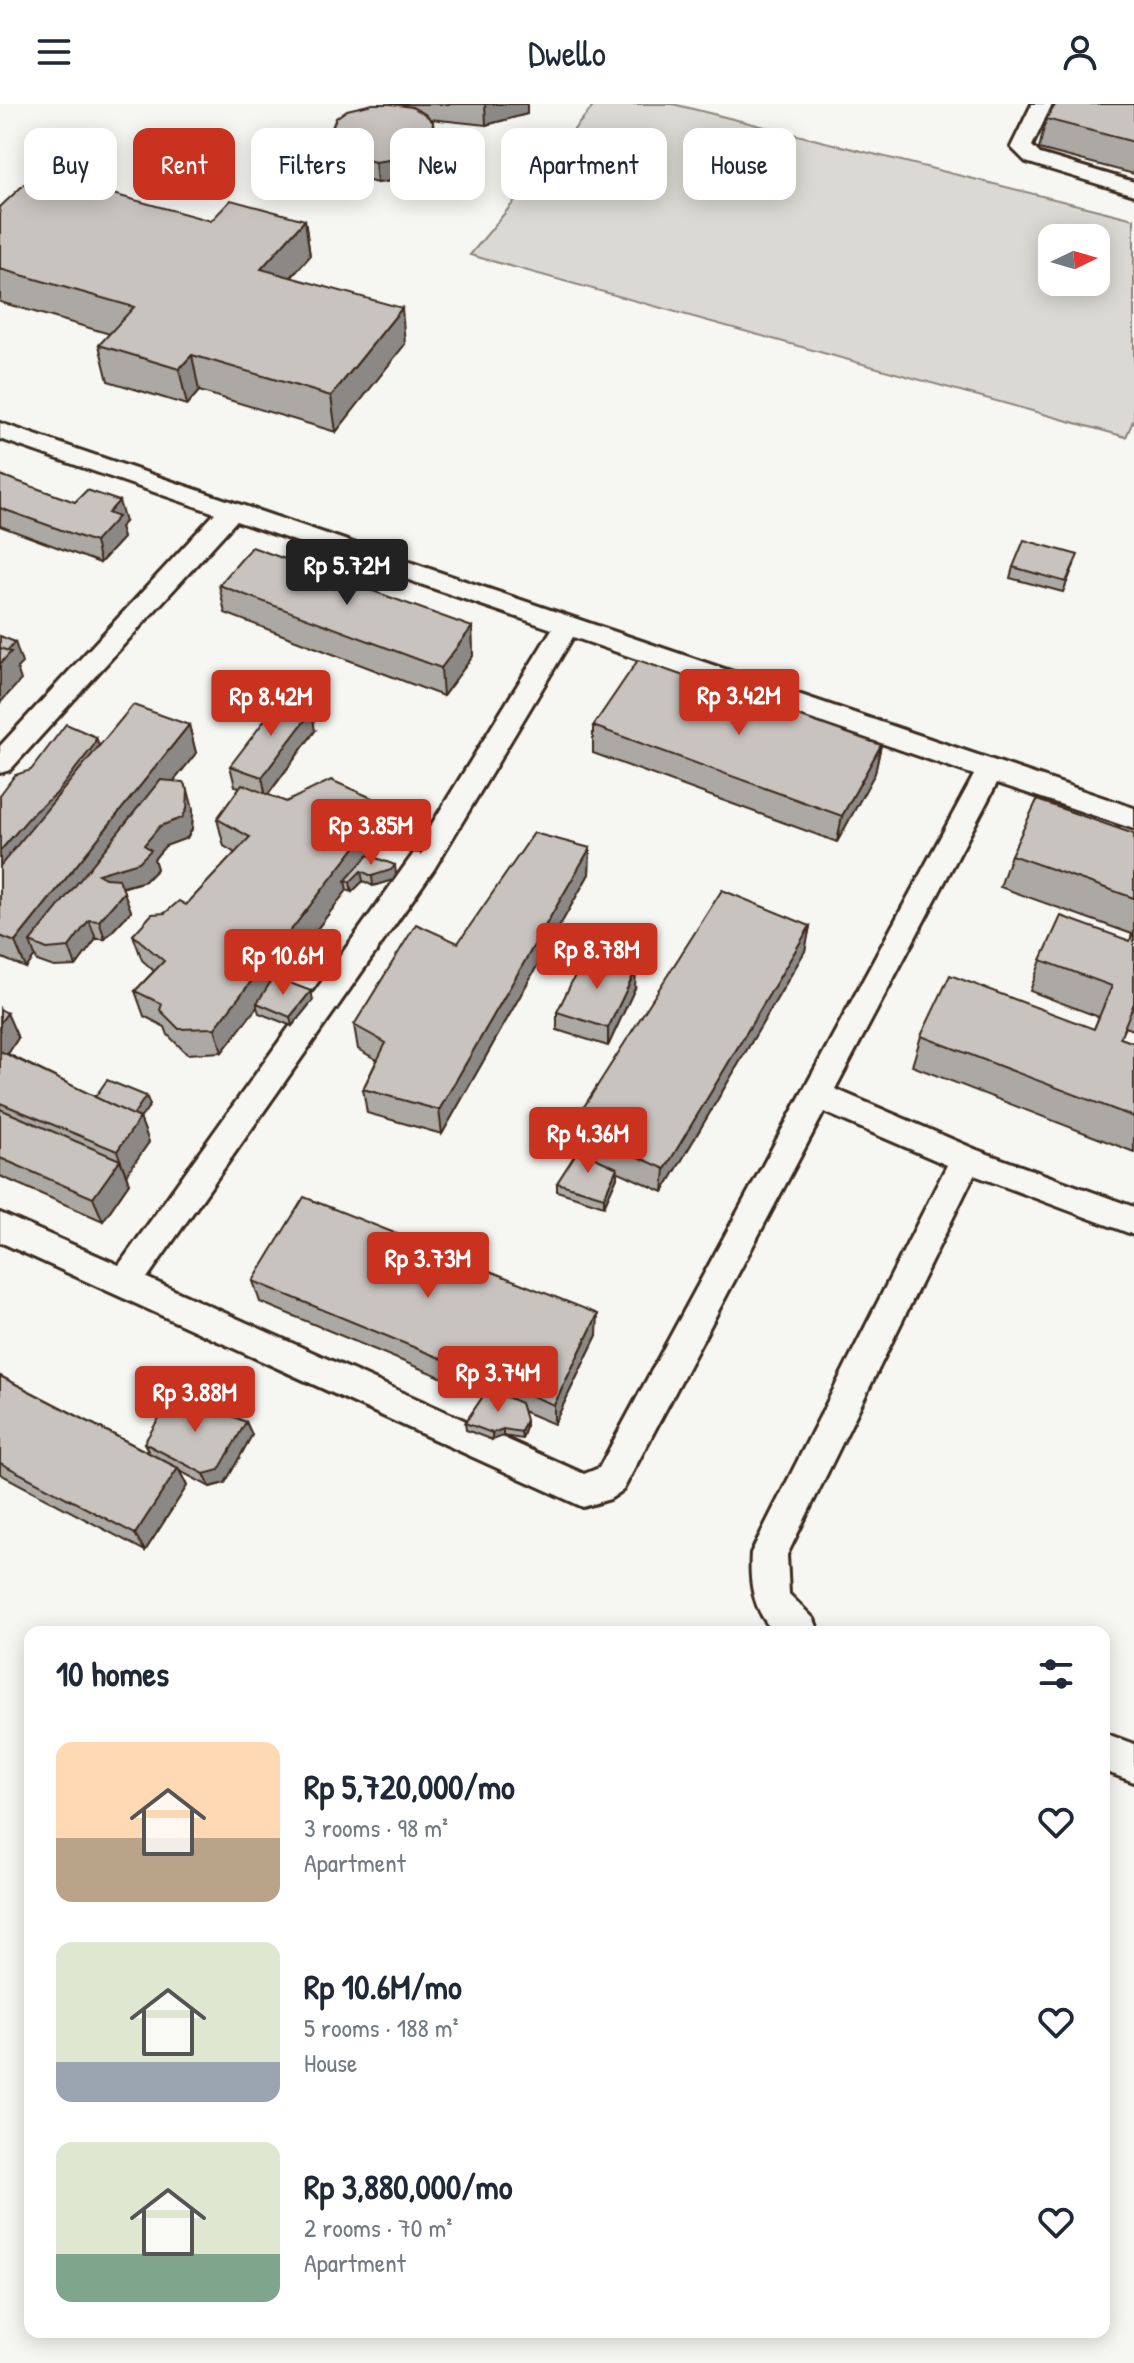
<!DOCTYPE html>
<html lang="en">
<head>
<meta charset="utf-8">
<style>
  body { margin:0; font-family:"Patrick Hand",sans-serif; background:#f2f2f3; color:#1f2937; height:100vh; display:flex; flex-direction:column; font-size:30px; white-space:nowrap }
  * { box-sizing:border-box; margin:0 }
  p { font-size:26px; color:#747a83 }
  .icon { flex:none; width:44px; height:44px; fill:none; stroke:currentColor; stroke-width:2; stroke-linecap:round; stroke-linejoin:round }
  .map { position:relative; flex:1; overflow:hidden }
  .side { position:absolute; left:24px; top:1522px; width:1086px; height:712px; display:flex; flex-direction:column; background:#fff; border-radius:16px; box-shadow:0 4px 20px #0003 }
  .side>* { flex:none }
  .hud { position:absolute; left:24px; top:24px; width:1086px; height:72px; display:flex; gap:16px }
  .needle { width:52px; rotate:85deg }
  .controls { position:absolute; left:1038px; top:120px; display:grid; gap:16px }
  .controls a { display:grid; place-items:center; width:72px; height:72px; border-radius:16px; background:#fff; box-shadow:0 4px 20px #0003; font-size:40px }
  .price { position:absolute; translate:-50% -68px; padding:0 18px; border-radius:8px; background:#c8321e; color:#fff; font-size:26px; line-height:52px; filter:drop-shadow(0 2px 4px #0008) }
  .price::after { content:''; position:absolute; left:50%; top:48px; width:24px; height:18px; margin-left:-12px; background:inherit; clip-path:polygon(0 0,100% 0,50% 100%) }
  .price.selected { background:#222; color:#fff }
  ul { padding:0; list-style:none }
  li { display:flex; align-items:center; gap:24px; height:200px; padding:0 32px }
  li span { display:grid; place-items:center; flex:none; width:224px; height:160px; border-radius:16px; color:#555 }
  li>.icon { margin-inline-start:auto }
  span .icon { width:96px; height:96px; fill:#fffc; stroke-width:1 }
  li b { font-size:34px }
  h2 { display:flex; justify-content:space-between; align-items:center; height:96px; padding:0 32px; font-size:34px }
  .tag { padding:0 28px; border-radius:16px; background:#fff; box-shadow:0 4px 20px #0003; font-size:28px; line-height:72px }
  .tag.selected { background:#c8321e; color:#fff }
  header { display:flex; justify-content:space-between; align-items:center; height:104px; padding:0 32px; background:#fff; font-size:36px; font-weight:600 }
  .map>svg:first-child { display:block }
  .green { fill:#dad9d3; stroke:#8a8278; stroke-width:2; fill-rule:evenodd }
  .lines { fill:none; stroke-linecap:round; stroke-linejoin:round }
  .lane-casing { stroke:#3b2a1e; stroke-width:6 }
  .lane { fill:#f6f6f2; fill-rule:evenodd }
  .wall { fill:#aca8a3; stroke:#3b2a1e; stroke-width:2 }
  .shaded-wall { fill:#8c8885; stroke:#3b2a1e; stroke-width:2 }
  .building { fill:#c8c3be; stroke:#3b2a1e; stroke-width:2 }
</style>
</head>
<body>
<header><svg class="icon" aria-label="menu" viewBox="0 0 24 24"><path d="M4 6h16M4 12h16M4 18h16"/></svg>Dwello<svg class="icon" aria-label="person" viewBox="0 0 24 24"><circle cx="12" cy="8" r="4"/><path d="M4 21q1-7 8-7t8 7"/></svg></header>
<div class="map">
<svg width="1134" height="2259" viewBox="0 0 1134 2259">
  <rect width="100%" height="100%" fill="#f6f6f2"/>
  <filter id="ink" filterUnits="userSpaceOnUse"><feTurbulence type="fractalNoise" baseFrequency=".0125" numOctaves="2"/><feDisplacementMap in="SourceGraphic" scale="16" xChannelSelector="R" yChannelSelector="G"/><feConvolveMatrix kernelMatrix="1 2 1 2 8 2 1 2 1" color-interpolation-filters="sRGB"/></filter>
  <g filter="url(#ink)">
    <!-- green -->
    <path class="green" d="M595,0H673L1134,115V315L1126,333L470,151ZM1052,134H1096V178H1052Z"/>
    <g class="lines">
      <!-- lane casing -->
      <g class="lane-casing">
        <g id="lane">
          <path d="M1032,0H1052L1032,42L1040,50L1134,78V91L1026,58L1011,43Z"/>
          <path d="M0,319L1134,704V725L997,679L835,985L977,1046L1134,1103V1131L974,1071L787,1451L789,1490L814,1515L819,1528H774C753,1506 749,1479 751,1449L947,1061L824,1008L623,1386L610,1395L583,1403L0,1138V1109L119,1161L414,749L552,525L236,417L10,666L0,669V642L215,409L0,335ZM573,533L974,671L599,1364L584,1370L147,1174L434,765Z"/>
          <path d="M1104,1629L1134,1640V1678L1104,1667Z"/>
        </g>
      </g>
      <!-- lane -->
      <use href="#lane" class="lane"/>
    </g>
    <!-- wall -->
    <g class="wall">
      <path d="M373,0H527V10L486,21L430,15L433,18L434,39L433,59L411,74L377,79L346,71L331,54L328,33Z"/>
      <path d="M1134,0V70L1039,45L1046,15Z"/>
      <path d="M0,103L211,117L305,116L310,152L291,174L405,240L336,328L199,287L187,301L108,277L99,241L110,230L0,198Z"/>
      <path d="M0,371L125,418L120,423L123,434L100,459L0,422Z"/>
      <path d="M1074,461L1063,488L1010,474L1013,463Z"/>
      <path d="M219,481L472,523L473,552L443,592L225,509Z"/>
      <path d="M189,621L196,649L174,677L193,705L192,725L187,734L165,742L154,755L157,765L145,777L122,784L131,807L105,835H96L76,862L54,863L37,857L35,852L26,864L0,853V691L31,666L96,633L99,642Z"/>
      <path d="M593,622L881,641L875,669L837,738L593,649Z"/>
      <path d="M315,627L268,691L286,698L388,701L392,728L372,753L396,771L393,776L373,782L363,777L352,788L347,786L279,875L313,896L292,922L259,909L257,903L222,948L187,950L168,931L165,923L144,912L135,887L154,867L142,856L133,831L165,809L186,801L235,749L224,742L217,715L240,683L235,682L230,662Z"/>
      <path d="M428,721L429,731L421,749L410,748L409,738Z"/>
      <path d="M1134,730V926L1125,923L1120,934L1134,939V1048L912,962L921,932L1094,925L1099,913L1030,887L1041,856L1130,837L1132,830L1000,783L1011,751Z"/>
      <path d="M590,744L589,770L442,1030L367,1009L363,985L377,956L358,945L354,921L458,839Z"/>
      <path d="M810,822L805,847L663,1088L617,1067V1073L604,1102L557,1087V1079L577,1049L571,1047V1023Z"/>
      <path d="M635,884L608,942L557,926V908Z"/>
      <path d="M0,905L18,934L8,950L95,993L146,992L150,1001L140,1014L149,1038L126,1070L129,1079L103,1117L0,1072Z"/>
      <path d="M253,1177L597,1231L554,1320L523,1307L526,1323L522,1335L503,1332L492,1336L466,1326L465,1319L484,1291L260,1198Z"/>
      <path d="M0,1272L149,1349L144,1339L246,1318L252,1331L225,1379L210,1383L180,1367L187,1382L145,1447L0,1370Z"/>
    </g>
    <!-- shaded-wall -->
    <g class="shaded-wall">
      <path d="M485,0H527V10L486,21Z"/>
      <path d="M433,18L434,39L433,59L411,74L377,79L375,58Z"/>
      <path d="M305,116L310,152L266,201L261,165Z"/>
      <path d="M402,204L405,240L336,328L331,292Z"/>
      <path d="M192,251L199,287L187,301L179,265Z"/>
      <path d="M119,397L125,418L120,423L123,434L100,459L95,438L108,409Z"/>
      <path d="M472,523L473,552L443,592L441,564Z"/>
      <path d="M15,538L22,559L17,564L21,576L0,599V560L6,548Z"/>
      <path d="M312,607L315,627L266,693L262,673Z"/>
      <path d="M189,621L196,649L101,769L144,741L188,686L193,705L192,725L187,734L165,742L154,755L157,765L145,777L105,788L30,838L35,852L26,864L15,838Z"/>
      <path d="M96,633L102,652L0,775V747Z"/>
      <path d="M881,641L875,669L837,738L842,712Z"/>
      <path d="M388,701L392,728L361,767L363,777L352,788L350,778L345,777L347,786L259,900L257,899V903L222,948L215,924Z"/>
      <path d="M428,721L429,731L421,749L420,739Z"/>
      <path d="M590,744L589,770L442,1030L439,1006Z"/>
      <path d="M395,761L396,771L393,776L373,782L372,772Z"/>
      <path d="M124,788L131,807L105,835L99,817Z"/>
      <path d="M89,816L96,835L76,862L69,843Z"/>
      <path d="M810,822L805,847L663,1088L665,1065Z"/>
      <path d="M636,866L635,884L608,942V924Z"/>
      <path d="M311,887L313,896L292,922L290,913Z"/>
      <path d="M7,909L18,934L0,962V919Z"/>
      <path d="M146,992L150,1001L132,1026L128,1017Z"/>
      <path d="M140,1014L149,1038L126,1071L117,1047Z"/>
      <path d="M120,1056L129,1079L103,1117L93,1094Z"/>
      <path d="M617,1064V1073L604,1102V1093Z"/>
      <path d="M598,1210L597,1231L554,1320V1301Z"/>
      <path d="M526,1316V1323L522,1335L521,1328Z"/>
      <path d="M246,1318L252,1331L225,1379L210,1383L204,1370Z"/>
      <path d="M503,1325V1332L492,1336V1329Z"/>
      <path d="M178,1364L187,1382L145,1447L135,1430Z"/>
    </g>
    <!-- building -->
    <g class="building">
      <path d="M373,0H391L412,3L425,10L433,18L431,37L409,53L375,58L344,50L328,33L336,14L347,6Z"/>
      <path d="M1056,0H1134V38L1046,15Z"/>
      <path d="M36,69L211,117L231,96L305,116L261,165L402,204L331,292L192,251L179,265L99,241L134,203L0,165V103Z"/>
      <path d="M0,371L75,398L87,386L119,397L108,409L118,413L95,438L0,404Z"/>
      <path d="M1024,436L1078,451L1066,478L1013,463Z"/>
      <path d="M252,443L472,523L441,564L219,481Z"/>
      <path d="M0,532L15,538L7,547L0,544Z"/>
      <path d="M0,544L11,548L0,560Z"/>
      <path d="M638,556L881,641L842,712L593,622Z"/>
      <path d="M280,596L312,607L262,673L230,662Z"/>
      <path d="M133,601L189,621L15,838L0,832V762Z"/>
      <path d="M66,620L96,633L94,641L56,690L34,708L0,747V691L15,671L31,666Z"/>
      <path d="M160,676L183,678L188,686L187,705L182,714L160,722L144,741L151,746L139,758L98,770L105,774L119,775L124,788L99,817L89,816L69,843L47,845L30,838Z"/>
      <path d="M331,676L388,701L215,924L179,925L160,906L162,900L135,887L164,857L133,831L152,810L165,809L179,797L186,801L250,733L217,715L242,680L286,698Z"/>
      <path d="M1037,696L1134,730V794L1011,751Z"/>
      <path d="M416,718L428,721L420,739L409,738Z"/>
      <path d="M534,729L590,744L439,1006L363,985L386,939L354,921L416,820L458,839Z"/>
      <path d="M368,751L395,761L391,766L372,772L361,767L350,778L345,777Z"/>
      <path d="M722,786L810,822L665,1065L571,1023Z"/>
      <path d="M1061,812L1130,837L1134,827V899L1120,934L1134,939V1013L921,932L950,871L1094,925L1112,882L1041,856Z"/>
      <path d="M585,851L636,866L608,924L557,908Z"/>
      <path d="M274,873L311,887L290,913L257,899Z"/>
      <path d="M0,905L7,909L0,919Z"/>
      <path d="M0,947L140,1014L117,1047L0,999Z"/>
      <path d="M107,976L146,992L133,1011L95,993Z"/>
      <path d="M0,1005L120,1056L93,1094L0,1054Z"/>
      <path d="M578,1046L617,1064L604,1093L557,1079Z"/>
      <path d="M304,1093L598,1210L554,1301L253,1177Z"/>
      <path d="M0,1272L178,1364L135,1430L0,1359Z"/>
      <path d="M488,1285L521,1299L526,1316L521,1328L503,1325L492,1329L465,1319Z"/>
      <path d="M175,1288L246,1318L219,1366L204,1370L144,1339Z"/>
    </g>
  </g>
</svg>
<div class="controls">
<a><svg class="needle" viewBox="-14 -14 28 28"><path d="M0-13l5 13h-10z" fill="#e53935"/><path d="M0 13l5-13h-10z" fill="#747a83"/></svg></a>
</div>
<b class="price selected" style="left:347px;top:503px">Rp 5.72M</b>
<b class="price" style="left:739px;top:633px">Rp 3.42M</b>
<b class="price" style="left:271px;top:634px">Rp 8.42M</b>
<b class="price" style="left:371px;top:763px">Rp 3.85M</b>
<b class="price" style="left:597px;top:887px">Rp 8.78M</b>
<b class="price" style="left:283px;top:893px">Rp 10.6M</b>
<b class="price" style="left:588px;top:1071px">Rp 4.36M</b>
<b class="price" style="left:428px;top:1196px">Rp 3.73M</b>
<b class="price" style="left:498px;top:1310px">Rp 3.74M</b>
<b class="price" style="left:195px;top:1330px">Rp 3.88M</b>
<div class="hud">
<a class="tag">Buy</a>
<a class="tag selected">Rent</a>
<a class="tag">Filters</a>
<a class="tag">New</a>
<a class="tag">Apartment</a>
<a class="tag">House</a>
</div>
<section class="side">
<h2>10 homes<svg class="icon" aria-label="filters" viewBox="0 0 24 24"><path d="M4 7h16M4 17h16"/><circle cx="9" cy="7" r="2"/><circle cx="15" cy="17" r="2"/></svg></h2>
<ul>
<li><span style="background:linear-gradient(#ffd9b3 60%,#b9a48a 0)"><svg class="icon" aria-label="home" viewBox="0 0 24 24"><path d="M3 11l9-7 9 7M6 9v11h12V9"/></svg></span><div><b>Rp 5,720,000/mo</b><p>3 rooms · 98 m²</p><p>Apartment</p></div><svg class="icon" aria-label="heart" viewBox="0 0 24 24"><path d="M12 20l-8-8c-3-5 5-10 8-4 3-6 11-1 8 4z"/></svg></li>
<li><span style="background:linear-gradient(#dfe7d0 75%,#9aa5b1 0)"><svg class="icon" aria-label="home" viewBox="0 0 24 24"><path d="M3 11l9-7 9 7M6 9v11h12V9"/></svg></span><div><b>Rp 10.6M/mo</b><p>5 rooms · 188 m²</p><p>House</p></div><svg class="icon" aria-label="heart" viewBox="0 0 24 24"><path d="M12 20l-8-8c-3-5 5-10 8-4 3-6 11-1 8 4z"/></svg></li>
<li><span style="background:linear-gradient(#dfe7d0 70%,#7fa58c 0)"><svg class="icon" aria-label="home" viewBox="0 0 24 24"><path d="M3 11l9-7 9 7M6 9v11h12V9"/></svg></span><div><b>Rp 3,880,000/mo</b><p>2 rooms · 70 m²</p><p>Apartment</p></div><svg class="icon" aria-label="heart" viewBox="0 0 24 24"><path d="M12 20l-8-8c-3-5 5-10 8-4 3-6 11-1 8 4z"/></svg></li>
</ul>
</section>
</div>
</body>
</html>
